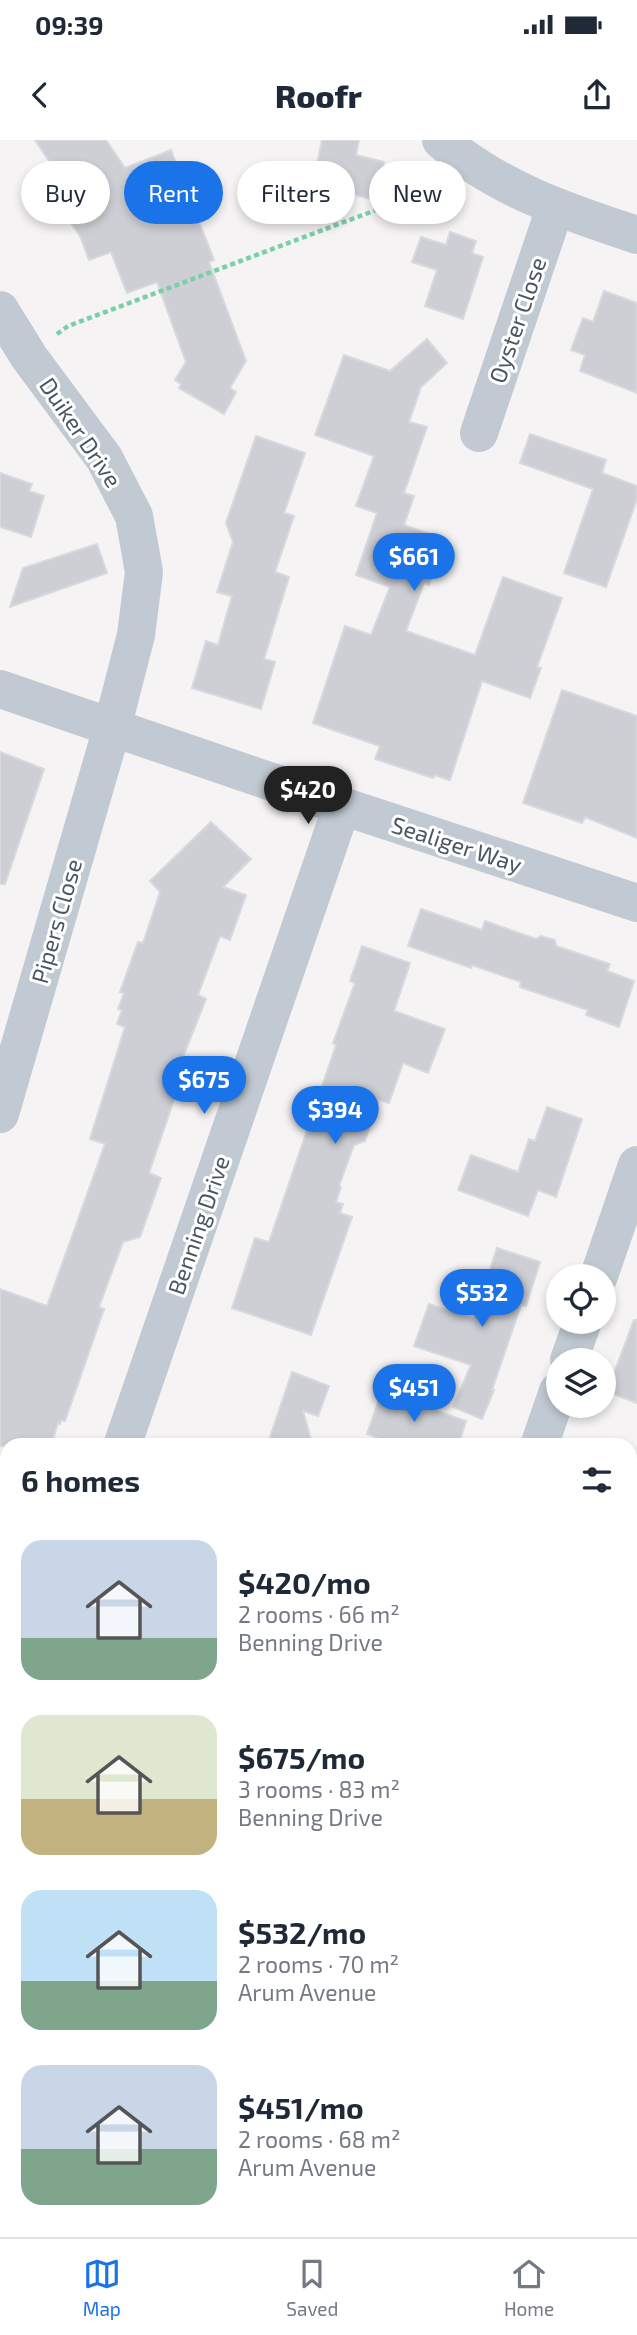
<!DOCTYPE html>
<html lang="en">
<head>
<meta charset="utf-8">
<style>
  body { margin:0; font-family:"Exo 2",sans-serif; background:#f6f6f7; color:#1f2937; height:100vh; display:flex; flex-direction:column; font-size:26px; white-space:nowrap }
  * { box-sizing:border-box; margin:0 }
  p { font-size:23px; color:#747a83 }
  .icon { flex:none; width:38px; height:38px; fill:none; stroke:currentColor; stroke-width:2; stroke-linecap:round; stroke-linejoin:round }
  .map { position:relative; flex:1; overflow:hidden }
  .drawer { position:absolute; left:0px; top:1298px; width:637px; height:800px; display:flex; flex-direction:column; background:#fff; border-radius:21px 21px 0 0; box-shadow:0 4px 10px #0003 }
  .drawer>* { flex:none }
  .top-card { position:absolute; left:21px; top:21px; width:595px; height:63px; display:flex; gap:14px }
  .fabs { position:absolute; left:546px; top:1124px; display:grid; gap:14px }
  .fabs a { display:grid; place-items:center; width:70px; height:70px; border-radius:50%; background:#fff; box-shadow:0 4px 10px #0003; font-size:35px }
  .price { position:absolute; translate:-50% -60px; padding:0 16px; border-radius:24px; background:#1a73e8; color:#fff; font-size:23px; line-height:46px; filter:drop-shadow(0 2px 4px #0008) }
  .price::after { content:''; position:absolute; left:50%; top:42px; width:21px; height:16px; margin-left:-10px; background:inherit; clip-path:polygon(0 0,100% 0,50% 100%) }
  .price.active { background:#222; color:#fff }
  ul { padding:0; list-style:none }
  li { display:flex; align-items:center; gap:21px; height:175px; padding:0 21px }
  li span { display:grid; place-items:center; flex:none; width:196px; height:140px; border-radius:21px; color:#555 }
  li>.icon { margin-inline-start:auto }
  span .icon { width:84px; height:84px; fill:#fffc; stroke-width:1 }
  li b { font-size:30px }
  h2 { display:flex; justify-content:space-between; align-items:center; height:84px; padding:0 21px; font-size:30px }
  .pill { padding:0 24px; border-radius:32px; background:#fff; box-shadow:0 4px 10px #0003; font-size:24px; line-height:63px }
  .pill.active { background:#1a73e8; color:#fff }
  .status { display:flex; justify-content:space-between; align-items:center; height:49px; padding:0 35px; background:#fff; direction:ltr }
  .status svg { height:19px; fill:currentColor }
  header { display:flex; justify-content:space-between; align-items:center; height:91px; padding:0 21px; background:#fff; font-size:32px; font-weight:800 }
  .tab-bar { display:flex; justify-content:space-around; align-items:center; height:98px; border-top:2px solid #e0e1e3; background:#fff; font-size:19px; color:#747a83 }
  .tab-bar a { display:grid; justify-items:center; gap:4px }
  .tab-bar .active { color:#1a73e8 }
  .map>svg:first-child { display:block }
  .green { fill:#c3f1d5 }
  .building { fill:#cdcfd5; stroke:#d7d9de; stroke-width:2 }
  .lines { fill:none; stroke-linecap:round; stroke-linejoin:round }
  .path { stroke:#7ad0a6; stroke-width:4.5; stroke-dasharray:5 3.5; stroke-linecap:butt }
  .minor { stroke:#c1cad2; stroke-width:38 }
  .labels { text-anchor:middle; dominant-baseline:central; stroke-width:6; stroke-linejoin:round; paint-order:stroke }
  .street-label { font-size:23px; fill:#4a5661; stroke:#fff }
</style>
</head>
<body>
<div class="status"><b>09:39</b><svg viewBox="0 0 49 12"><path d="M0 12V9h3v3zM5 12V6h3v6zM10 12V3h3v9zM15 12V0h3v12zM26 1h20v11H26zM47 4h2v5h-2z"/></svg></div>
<header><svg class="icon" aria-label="back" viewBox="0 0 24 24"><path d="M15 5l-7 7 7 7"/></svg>Roofr<svg class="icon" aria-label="share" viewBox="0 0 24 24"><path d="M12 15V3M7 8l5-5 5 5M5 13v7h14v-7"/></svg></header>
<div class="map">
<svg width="637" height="2097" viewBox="0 0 637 2097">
  <rect width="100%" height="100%" fill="#f5f3f3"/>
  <!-- green -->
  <path class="green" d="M7,1638V2091H441L457,2097H0V1658Z"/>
  <!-- building -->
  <g class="building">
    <path d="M35,0H106L125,28L171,10L214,120L209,122L246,221L230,248L236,252L224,274L179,248L181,244L175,240L186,222L157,142L127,153L111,112L89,120L80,96L51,54L65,45Z"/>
    <path d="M322,0H359L356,15L384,22L374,60L349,53L347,62L311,54Z"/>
    <path d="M450,92L476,101L472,113L483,117L463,179L425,166L437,130L412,122L421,97L446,105Z"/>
    <path d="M604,151L637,163V253L580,231L585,215L571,210L583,178L593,182Z"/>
    <path d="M427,199L447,223L421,247L409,282L427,287L404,353L414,356L404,385L444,399L429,445L424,443L406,491L475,515L503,437L562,458L537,527L541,528L530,558L482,541L450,640L434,635L433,638L375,619L380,606L313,583L345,486L371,495L390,447L356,435L377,373L356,366L374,316L315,295L344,215L390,231Z"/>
    <path d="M530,294L606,320L602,333L637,346V359L606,447L564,433L593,349L520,323Z"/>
    <path d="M256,296L305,313L284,373L294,376L275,432L289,437L264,519L275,522L261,569L192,548L206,501L218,505L232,456L217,452L233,402L226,383Z"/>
    <path d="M0,333L32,344L29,351L44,356L31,397L0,387Z"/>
    <path d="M97,404L107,433L10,467L23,428Z"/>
    <path d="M562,550L637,576V698L585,677L582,683L523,663Z"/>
    <path d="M0,612L44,629L5,744H0Z"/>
    <path d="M211,682L251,719L223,747L246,755L230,800L220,796L198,855L206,859L183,917L207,926L196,958L177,951L149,1033L161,1038L140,1097L123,1102L99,1167L104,1169L65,1281L61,1280L60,1284L58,1283L51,1306H0V1149L47,1166L105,1004L90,999L125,887L117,884L122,870L118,869L124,853L120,852L138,802L143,803L160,752L150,741Z"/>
    <path d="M421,769L482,790L485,781L536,799L541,796L555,800L556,806L610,824L607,831L634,841L619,887L586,875L588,870L520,847L521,842L472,825L471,828L408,806Z"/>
    <path d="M362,806L410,823L394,871L445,889L428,933L403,923L389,963L379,960L365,1001L354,1005L339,1046L341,1047L336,1062L343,1064L340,1073L352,1077L311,1195L232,1168L255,1098L269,1102L336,905L333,903L355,843L350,841Z"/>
    <path d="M547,967L582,979L556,1057L538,1050L528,1076L458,1050L471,1015L518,1032L529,999L535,1001Z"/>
    <path d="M497,1108L540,1122L526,1166L521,1165L492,1250H494L482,1279L453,1267L471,1225L414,1206L429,1164L474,1179Z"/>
    <path d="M634,1180H637V1263L607,1252Z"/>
    <path d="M292,1232L329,1246L318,1276L303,1271L313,1306H267Z"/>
    <path d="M382,1251L466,1281L458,1306H398L367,1294Z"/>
  </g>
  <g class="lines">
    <!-- path -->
    <g class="path">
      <path d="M57,194L68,186L408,58L433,40"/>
      <path d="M0,1955L7,1958"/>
      <path d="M388,2091L401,2097"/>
      <path d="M270,2097L272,2091"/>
    </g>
    <!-- minor -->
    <g class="minor">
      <path d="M441,0C498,49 567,72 637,95"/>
      <path d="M0,170L29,217L104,318L134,376L144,432L136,495L112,588L0,974"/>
      <path d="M479,293L555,68"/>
      <path d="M0,549L342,666L637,763"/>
      <path d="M599,1136L637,1025"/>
      <path d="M569,1220L583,1181"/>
      <path d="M122,1306L342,666"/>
      <path d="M539,1306L558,1251"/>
      <path d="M0,1472L7,1475"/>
      <path d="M0,1658L7,1638"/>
      <path d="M630,1690L637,1692"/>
    </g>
  </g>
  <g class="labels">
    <!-- street labels -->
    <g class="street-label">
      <text transform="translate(517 180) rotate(-71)">Oyster Close</text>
      <text transform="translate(81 292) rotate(56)">Duiker Drive</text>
      <text transform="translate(457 704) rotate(18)">Sealiger Way</text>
      <text transform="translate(56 781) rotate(-74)">Pipers Close</text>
      <text transform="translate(198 1085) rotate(-71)">Benning Drive</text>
    </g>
  </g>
</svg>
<div class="fabs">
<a><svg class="icon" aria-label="locate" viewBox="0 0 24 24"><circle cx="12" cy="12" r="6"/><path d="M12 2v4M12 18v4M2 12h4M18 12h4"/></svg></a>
<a><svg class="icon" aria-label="layers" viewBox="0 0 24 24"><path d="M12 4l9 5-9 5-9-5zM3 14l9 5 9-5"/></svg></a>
</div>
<b class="price" style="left:414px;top:453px">$661</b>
<b class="price active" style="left:308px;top:686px">$420</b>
<b class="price" style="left:204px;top:976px">$675</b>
<b class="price" style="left:335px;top:1006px">$394</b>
<b class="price" style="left:482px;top:1189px">$532</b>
<b class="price" style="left:414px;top:1284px">$451</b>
<div class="top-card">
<a class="pill">Buy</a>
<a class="pill active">Rent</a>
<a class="pill">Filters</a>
<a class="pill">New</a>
</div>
<section class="drawer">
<h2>6 homes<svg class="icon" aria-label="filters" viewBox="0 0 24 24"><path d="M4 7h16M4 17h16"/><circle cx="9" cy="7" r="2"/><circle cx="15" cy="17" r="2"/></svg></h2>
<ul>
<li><span style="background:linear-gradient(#c9d6e8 70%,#7fa58c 0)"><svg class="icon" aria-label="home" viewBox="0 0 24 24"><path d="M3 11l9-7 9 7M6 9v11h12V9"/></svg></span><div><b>$420/mo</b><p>2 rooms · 66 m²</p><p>Benning Drive</p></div></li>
<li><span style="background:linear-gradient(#dfe7d0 60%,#c2b280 0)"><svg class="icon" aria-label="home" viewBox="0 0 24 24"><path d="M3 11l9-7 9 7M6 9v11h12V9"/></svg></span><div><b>$675/mo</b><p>3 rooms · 83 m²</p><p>Benning Drive</p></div></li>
<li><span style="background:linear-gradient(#bfe0f5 65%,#7fa58c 0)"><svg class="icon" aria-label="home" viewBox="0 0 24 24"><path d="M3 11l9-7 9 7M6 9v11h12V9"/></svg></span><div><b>$532/mo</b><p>2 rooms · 70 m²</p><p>Arum Avenue</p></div></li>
<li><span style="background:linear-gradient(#c9d6e8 60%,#7fa58c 0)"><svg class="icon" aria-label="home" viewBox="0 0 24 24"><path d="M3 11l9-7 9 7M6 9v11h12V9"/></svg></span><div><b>$451/mo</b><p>2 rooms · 68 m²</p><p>Arum Avenue</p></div></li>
</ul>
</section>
</div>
<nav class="tab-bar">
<a class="active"><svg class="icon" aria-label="map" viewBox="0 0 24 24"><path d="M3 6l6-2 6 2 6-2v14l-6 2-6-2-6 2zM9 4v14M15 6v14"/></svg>Map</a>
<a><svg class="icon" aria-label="saved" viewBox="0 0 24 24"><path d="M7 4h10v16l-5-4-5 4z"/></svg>Saved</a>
<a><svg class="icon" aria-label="home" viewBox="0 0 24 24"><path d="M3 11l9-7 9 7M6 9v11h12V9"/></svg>Home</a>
</nav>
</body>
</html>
